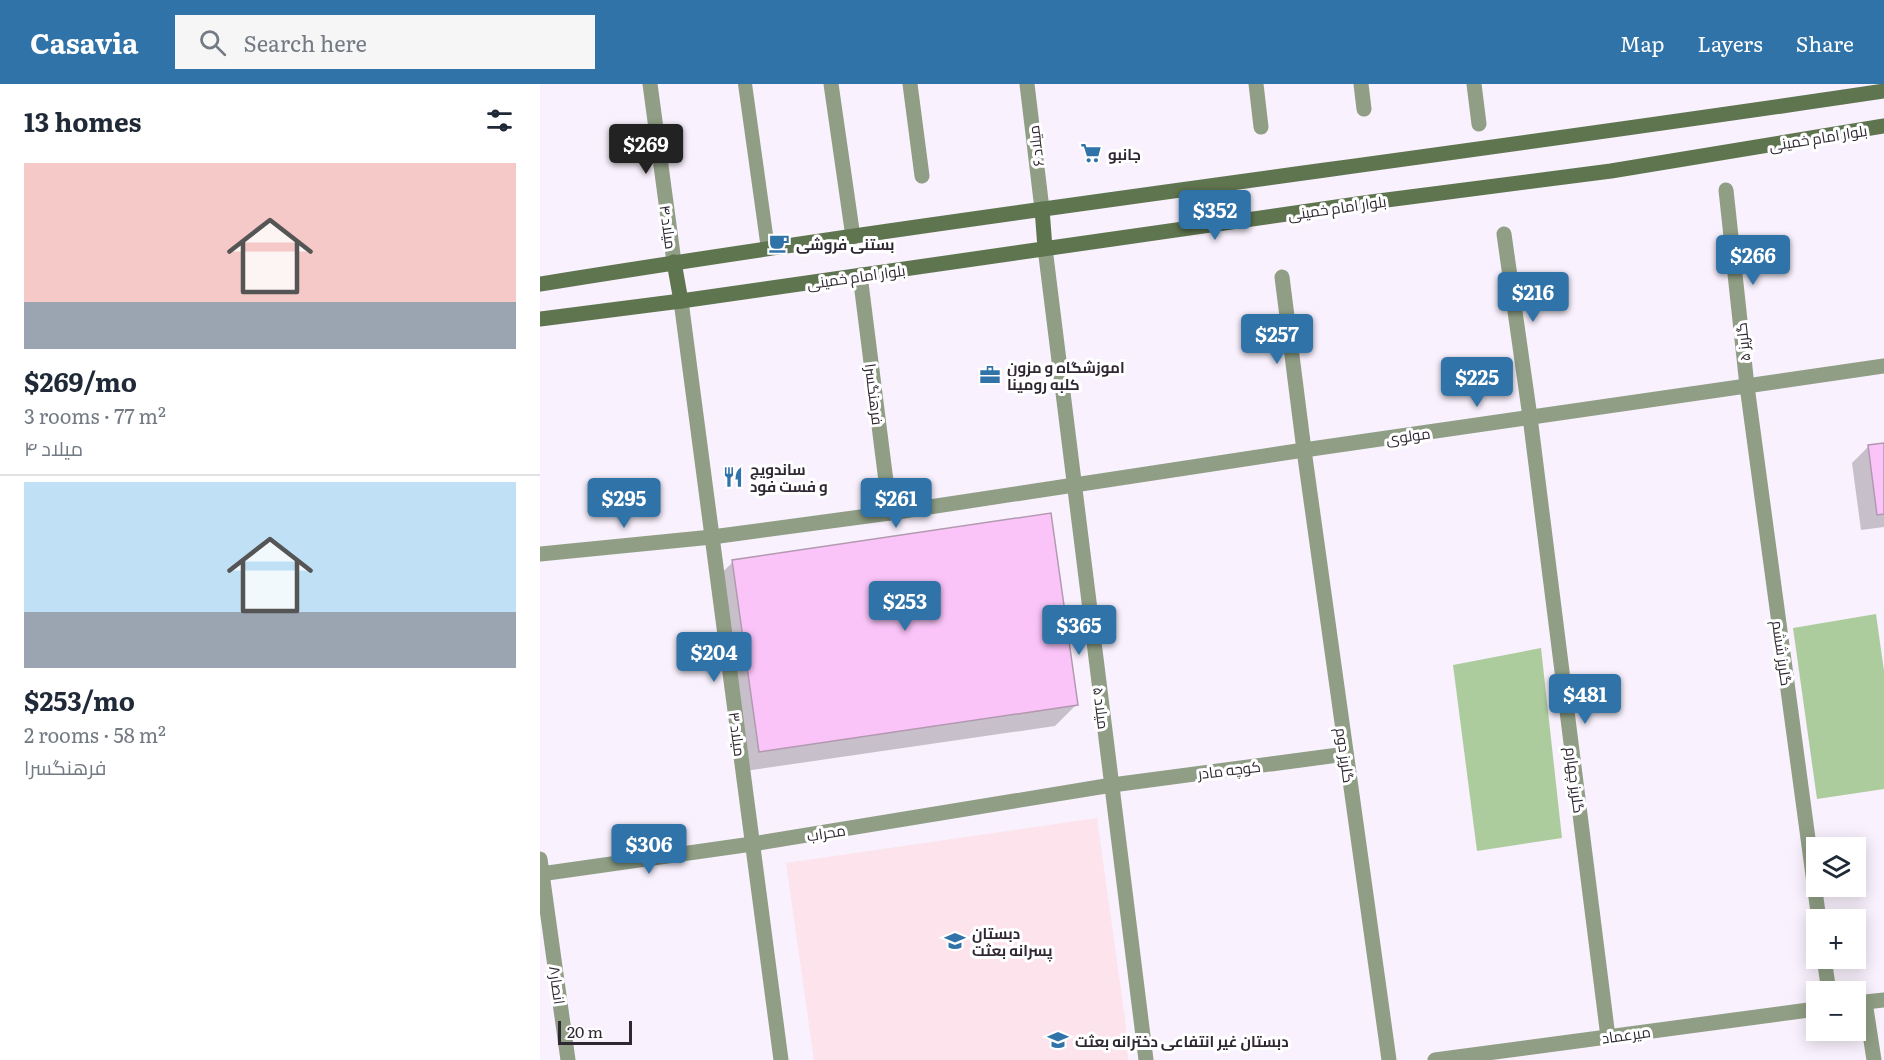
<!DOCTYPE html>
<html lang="en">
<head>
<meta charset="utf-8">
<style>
  body { margin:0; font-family:Literata,Cairo,serif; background:#f6f6f7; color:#1f2937; height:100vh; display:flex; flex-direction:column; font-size:22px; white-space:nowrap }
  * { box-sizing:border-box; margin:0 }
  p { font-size:20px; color:#747a83 }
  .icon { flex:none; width:33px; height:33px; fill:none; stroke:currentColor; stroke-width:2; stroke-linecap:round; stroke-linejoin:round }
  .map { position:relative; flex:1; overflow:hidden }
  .sheet { display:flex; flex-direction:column; background:#fff; width:540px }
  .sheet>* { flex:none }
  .buttons { position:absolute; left:1266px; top:753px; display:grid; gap:12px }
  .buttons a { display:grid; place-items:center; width:60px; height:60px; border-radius:0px; background:#fff; box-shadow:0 3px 15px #0003; font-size:30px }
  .scale { position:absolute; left:18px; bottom:15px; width:74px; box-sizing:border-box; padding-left:6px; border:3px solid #2f2732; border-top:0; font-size:16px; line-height:21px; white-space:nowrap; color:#2f2732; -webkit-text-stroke:4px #fff; paint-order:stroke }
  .price { position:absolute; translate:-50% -51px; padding:0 14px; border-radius:6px; background:#3073a9; color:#fff; font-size:20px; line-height:39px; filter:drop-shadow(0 2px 3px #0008) }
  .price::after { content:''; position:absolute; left:50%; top:36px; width:18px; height:14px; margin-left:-9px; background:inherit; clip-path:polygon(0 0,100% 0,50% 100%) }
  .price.on { background:#222; color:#fff }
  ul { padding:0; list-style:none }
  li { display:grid; align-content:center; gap:12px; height:318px; padding:0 24px }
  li+li { border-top:2px solid #e0e1e3 }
  li span { display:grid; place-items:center; height:186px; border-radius:0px; color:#555 }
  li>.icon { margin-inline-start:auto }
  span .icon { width:108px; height:108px; fill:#fffc; stroke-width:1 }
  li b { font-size:26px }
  h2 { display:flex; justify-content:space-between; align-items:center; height:72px; padding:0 24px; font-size:26px }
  header { display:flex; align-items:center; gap:36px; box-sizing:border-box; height:84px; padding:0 30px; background:#3073a9; color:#fff }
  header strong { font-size:28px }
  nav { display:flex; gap:33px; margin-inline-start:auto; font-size:21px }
  .search { width:420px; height:54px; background:#f6f6f7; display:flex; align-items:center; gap:15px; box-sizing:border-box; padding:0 21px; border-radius:0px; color:#747a83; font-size:22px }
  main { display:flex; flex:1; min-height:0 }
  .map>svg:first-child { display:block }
  .industrial { fill:#fce3ec }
  .green { fill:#adcc9e }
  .shadow { fill:#0003 }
  .building { fill:#fac4f8; stroke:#b299b0; stroke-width:1.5 }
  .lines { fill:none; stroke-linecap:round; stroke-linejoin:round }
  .lane { stroke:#8f9e84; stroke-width:14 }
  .street { stroke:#8f9e84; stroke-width:15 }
  .secondary { stroke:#5f754f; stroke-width:15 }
  .labels { text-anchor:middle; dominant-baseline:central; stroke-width:6; stroke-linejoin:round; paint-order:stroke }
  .street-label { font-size:15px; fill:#2f2732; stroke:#fff }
  .poi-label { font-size:15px; font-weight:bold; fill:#2f2732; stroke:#fff; text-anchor:start }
</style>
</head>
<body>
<header>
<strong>Casavia</strong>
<div class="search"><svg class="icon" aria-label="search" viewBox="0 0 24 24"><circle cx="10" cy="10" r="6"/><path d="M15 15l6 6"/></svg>Search here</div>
<nav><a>Map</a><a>Layers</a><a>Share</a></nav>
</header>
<main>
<section class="sheet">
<h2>13 homes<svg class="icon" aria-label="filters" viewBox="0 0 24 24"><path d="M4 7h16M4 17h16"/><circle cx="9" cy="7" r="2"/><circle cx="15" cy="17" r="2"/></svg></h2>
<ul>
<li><span style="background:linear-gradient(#f6c9c9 75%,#9aa5b1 0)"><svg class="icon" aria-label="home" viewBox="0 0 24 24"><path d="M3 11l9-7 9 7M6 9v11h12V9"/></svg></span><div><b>$269/mo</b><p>3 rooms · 77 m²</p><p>میلاد ۴</p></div></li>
<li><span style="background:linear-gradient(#bfe0f5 70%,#9aa5b1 0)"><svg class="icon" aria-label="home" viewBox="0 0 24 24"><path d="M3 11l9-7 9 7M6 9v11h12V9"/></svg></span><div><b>$253/mo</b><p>2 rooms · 58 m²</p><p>فرهنگسرا</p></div></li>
</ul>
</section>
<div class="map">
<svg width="1344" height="976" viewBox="0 0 1344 976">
  <rect width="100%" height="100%" fill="#f9f1fd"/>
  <!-- industrial -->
  <path class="industrial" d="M557,734L585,935L588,976H274L246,779Z"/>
  <!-- green -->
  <g class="green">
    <path d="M1336,530L1344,587V705L1277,715L1253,544Z"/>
    <path d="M1001,564L1022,754L937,767L913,581Z"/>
  </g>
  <!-- shadow -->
  <g class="shadow">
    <path d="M1344,361V443L1321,446L1312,379L1328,363Z"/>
    <path d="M193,478L536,621L515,642L198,688L171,499Z"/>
  </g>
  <!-- building -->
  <g class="building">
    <path d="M1344,359V430L1337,431L1328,361Z"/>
    <path d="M511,429L538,621L219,668L192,476Z"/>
  </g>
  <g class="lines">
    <!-- lane -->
    <path class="lane" d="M205,0L228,165"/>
    <!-- street -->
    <g class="street">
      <path d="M110,0L134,178"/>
      <path d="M291,0L313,153"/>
      <path d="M370,0L382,92"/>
      <path d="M487,0L502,125"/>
      <path d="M716,0L721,43"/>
      <path d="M821,0L824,25"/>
      <path d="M934,0L939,40"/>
      <path d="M1186,106L1207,302L1279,836"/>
      <path d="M964,150L990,333L1068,953"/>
      <path d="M505,164L606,976"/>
      <path d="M320,191L350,429"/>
      <path d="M742,193L764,366L849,976"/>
      <path d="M141,217L241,976"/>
      <path d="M0,470L172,453L350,429L764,366L1344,282"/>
      <path d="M0,775L28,976"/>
      <path d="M0,790L212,760L572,701L806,670"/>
      <path d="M1284,874L1289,908"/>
      <path d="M1325,918L1334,976"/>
      <path d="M1316,919L1344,916"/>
      <path d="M895,976L1276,925"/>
    </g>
    <!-- secondary -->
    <g class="secondary">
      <path d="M502,125L505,164"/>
      <path d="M134,178L141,217"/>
      <path d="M0,200C447,128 896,74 1344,7"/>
      <path d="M0,235L141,217L831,118L1071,87L1344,42"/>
    </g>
  </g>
  <!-- icons -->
  <defs>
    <g id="supermarket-bare" transform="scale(1.62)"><path d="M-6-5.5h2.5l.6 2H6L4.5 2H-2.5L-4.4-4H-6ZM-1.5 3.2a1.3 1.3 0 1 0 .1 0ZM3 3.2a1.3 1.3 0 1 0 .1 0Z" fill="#3073a9" stroke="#fff" stroke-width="2.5" paint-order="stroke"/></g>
    <g id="cafe-bare" transform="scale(1.62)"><path d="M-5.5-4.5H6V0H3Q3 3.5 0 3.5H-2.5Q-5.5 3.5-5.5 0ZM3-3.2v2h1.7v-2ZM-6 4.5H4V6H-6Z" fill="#3073a9" stroke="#fff" stroke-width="2.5" paint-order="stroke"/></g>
    <g id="office-bare" transform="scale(1.62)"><path d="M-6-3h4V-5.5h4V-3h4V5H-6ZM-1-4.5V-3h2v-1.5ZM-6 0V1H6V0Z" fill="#3073a9" stroke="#fff" stroke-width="2.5" paint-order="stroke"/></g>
    <g id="restaurant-bare" transform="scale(1.62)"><path d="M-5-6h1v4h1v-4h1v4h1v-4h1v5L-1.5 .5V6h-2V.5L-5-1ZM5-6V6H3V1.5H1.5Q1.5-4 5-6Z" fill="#3073a9" stroke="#fff" stroke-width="2.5" paint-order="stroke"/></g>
    <g id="school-bare" transform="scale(1.62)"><path d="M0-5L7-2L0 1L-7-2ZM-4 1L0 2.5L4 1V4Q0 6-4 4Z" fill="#3073a9" stroke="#fff" stroke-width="2.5" paint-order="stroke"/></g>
  </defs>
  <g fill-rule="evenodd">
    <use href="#supermarket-bare" x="551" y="69"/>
    <use href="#cafe-bare" x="239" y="159"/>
    <use href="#office-bare" x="450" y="291"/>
    <use href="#restaurant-bare" x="193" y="393"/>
    <use href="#school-bare" x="415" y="857"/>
    <use href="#school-bare" x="518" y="956"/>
  </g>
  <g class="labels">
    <!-- street labels -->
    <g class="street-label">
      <text transform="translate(1278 53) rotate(-9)">بلوار امام خمینی</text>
      <text transform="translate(495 62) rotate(-97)">میلاد ۶</text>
      <text transform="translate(797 123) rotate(-8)">بلوار امام خمینی</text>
      <text transform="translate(129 143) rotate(82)">میلاد ۴</text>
      <text transform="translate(316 192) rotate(-8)">بلوار امام خمینی</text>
      <text transform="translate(1202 258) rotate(-96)">گلریز ۵</text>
      <text transform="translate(335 310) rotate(83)">فرهنگسرا</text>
      <text transform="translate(868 351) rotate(-8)">مولوی</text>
      <text transform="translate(1243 569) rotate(82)">گلریز ششم</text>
      <text transform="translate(562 624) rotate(83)">میلاد ۵</text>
      <text transform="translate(198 650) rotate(82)">میلاد ۳</text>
      <text transform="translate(806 671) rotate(82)">گلریز دوم</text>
      <text transform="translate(689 685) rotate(-7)">کوچه مادر</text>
      <text transform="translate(1036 696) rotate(83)">گلریز چهارم</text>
      <text transform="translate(286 748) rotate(-9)">محراب</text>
      <text transform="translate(18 901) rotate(82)">انصار۸</text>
      <text transform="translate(1086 950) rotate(-8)">میرعماد</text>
    </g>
    <!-- poi labels -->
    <g class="poi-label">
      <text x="568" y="69">جانبو</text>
      <text x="256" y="159">بستنی فروشی</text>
      <text x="467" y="282">اموزشگاه و مزون<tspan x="467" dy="17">کلبه رومینا</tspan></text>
      <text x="210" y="384">ساندویچ<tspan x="210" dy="17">و فست فود</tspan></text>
      <text x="432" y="848">دبستان<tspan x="432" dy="17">پسرانه بعثت</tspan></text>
      <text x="535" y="956">دبستان غیر انتفاعی دخترانه بعثت</text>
    </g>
  </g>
</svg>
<div class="buttons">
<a><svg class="icon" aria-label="layers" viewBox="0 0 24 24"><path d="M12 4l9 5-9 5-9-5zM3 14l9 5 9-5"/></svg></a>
<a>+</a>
<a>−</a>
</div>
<div class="scale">20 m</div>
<b class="price on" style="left:106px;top:91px">$269</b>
<b class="price" style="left:675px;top:157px">$352</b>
<b class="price" style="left:1213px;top:202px">$266</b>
<b class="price" style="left:993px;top:239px">$216</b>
<b class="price" style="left:737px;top:281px">$257</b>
<b class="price" style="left:937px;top:324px">$225</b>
<b class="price" style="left:84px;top:445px">$295</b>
<b class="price" style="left:356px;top:445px">$261</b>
<b class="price" style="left:365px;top:548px">$253</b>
<b class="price" style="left:539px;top:572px">$365</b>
<b class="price" style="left:174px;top:599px">$204</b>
<b class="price" style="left:1045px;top:641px">$481</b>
<b class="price" style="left:109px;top:791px">$306</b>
</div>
</main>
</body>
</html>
